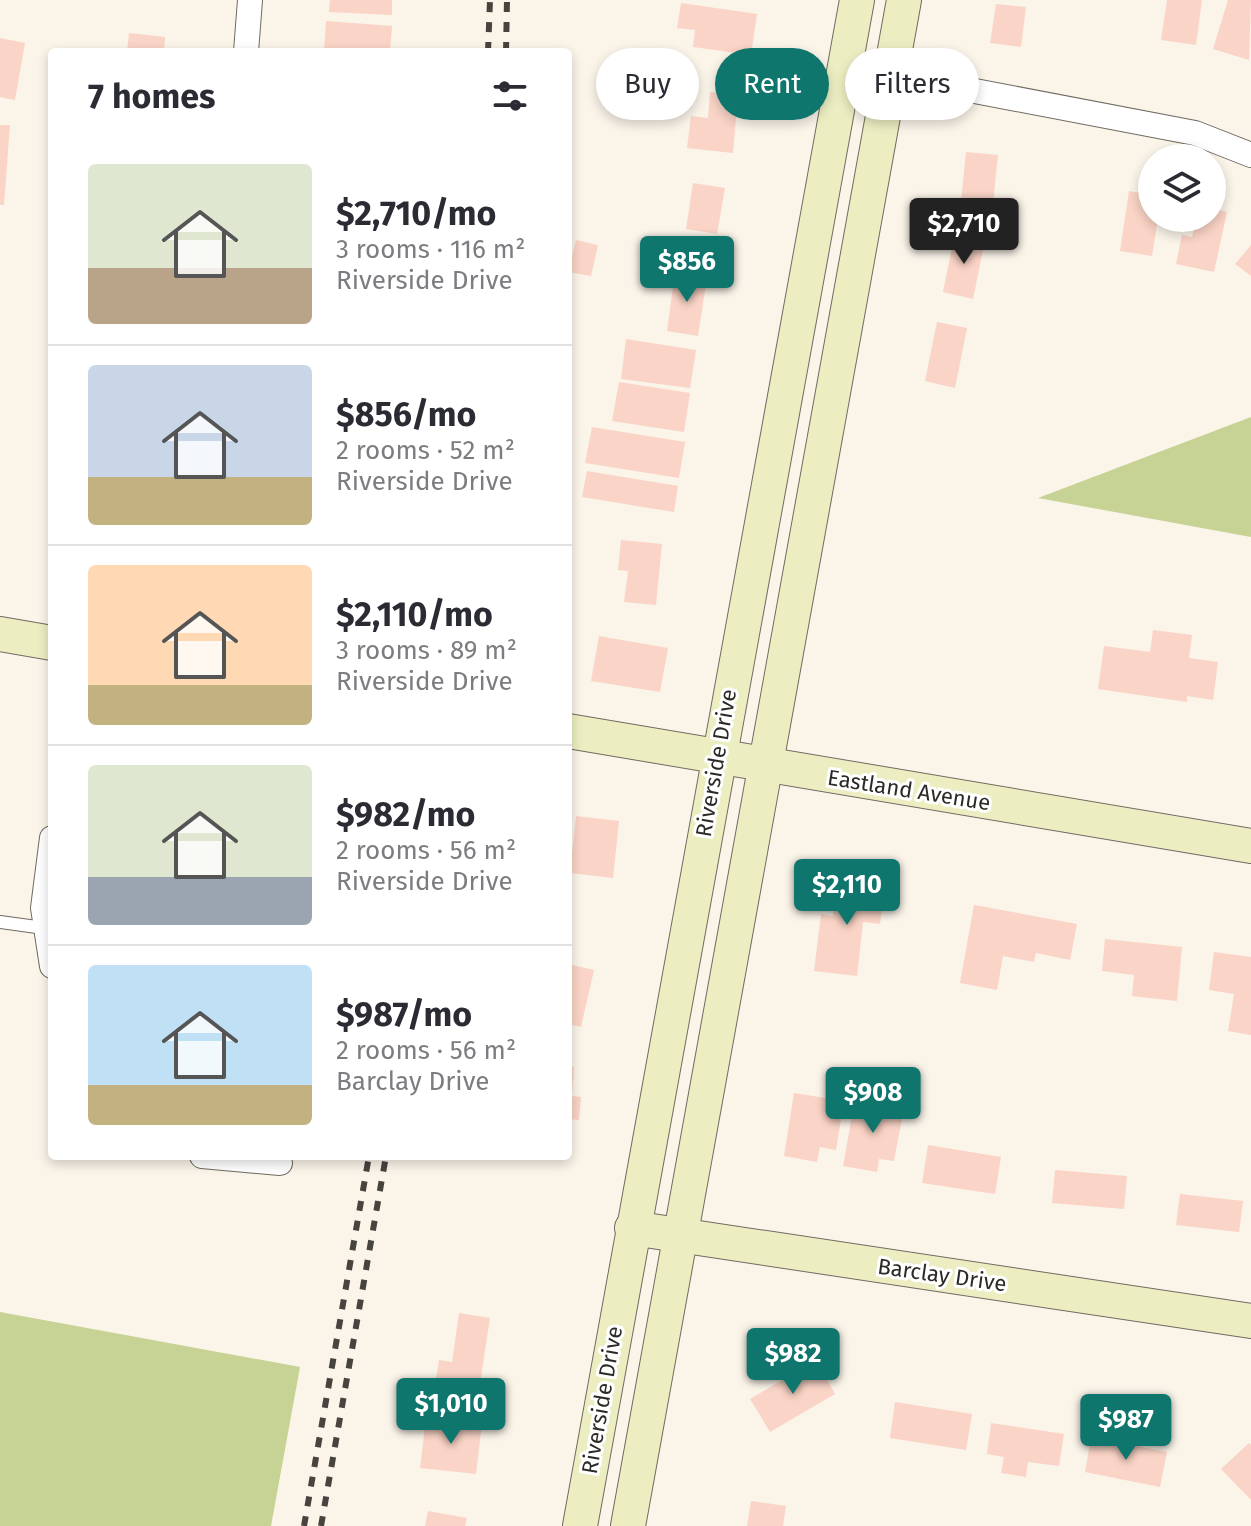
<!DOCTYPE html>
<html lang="en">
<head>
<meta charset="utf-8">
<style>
  body { margin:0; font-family:"Fira Sans",sans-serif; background:#f2f2f3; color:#2b2b33; height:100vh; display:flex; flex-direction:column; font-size:30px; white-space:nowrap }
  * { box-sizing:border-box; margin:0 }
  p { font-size:26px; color:#7c7c81 }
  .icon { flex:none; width:44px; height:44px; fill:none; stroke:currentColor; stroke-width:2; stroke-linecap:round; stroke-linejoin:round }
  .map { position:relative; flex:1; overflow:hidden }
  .side { position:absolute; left:48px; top:48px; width:524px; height:1112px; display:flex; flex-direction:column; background:#fff; border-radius:8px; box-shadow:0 4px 12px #0003 }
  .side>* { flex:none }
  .top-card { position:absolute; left:596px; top:48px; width:534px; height:72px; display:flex; gap:16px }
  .fabs { position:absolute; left:1138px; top:144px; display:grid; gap:16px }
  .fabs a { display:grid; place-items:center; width:88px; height:88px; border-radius:50%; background:#fff; box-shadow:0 4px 12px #0003; font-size:40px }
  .price { position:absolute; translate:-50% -68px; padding:0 18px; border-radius:8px; background:#0f766e; color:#fff; font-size:26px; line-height:52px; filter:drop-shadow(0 2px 4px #0008) }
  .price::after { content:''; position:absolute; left:50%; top:48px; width:24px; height:18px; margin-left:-12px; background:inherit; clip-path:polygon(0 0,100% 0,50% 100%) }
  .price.on { background:#222; color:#fff }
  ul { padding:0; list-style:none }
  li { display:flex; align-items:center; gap:24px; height:200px; padding:0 40px }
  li+li { border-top:2px solid #e1e1e2 }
  li span { display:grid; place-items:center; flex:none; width:224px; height:160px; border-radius:8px; color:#555 }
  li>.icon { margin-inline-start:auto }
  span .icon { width:96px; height:96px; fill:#fffc; stroke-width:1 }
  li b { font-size:34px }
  h2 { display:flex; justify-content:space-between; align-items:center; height:96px; padding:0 40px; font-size:34px }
  .pill { padding:0 28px; border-radius:36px; background:#fff; box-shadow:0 4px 12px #0003; font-size:28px; line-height:72px }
  .pill.on { background:#0f766e; color:#fff }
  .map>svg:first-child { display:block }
  .green { fill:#c7d295 }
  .building { fill:#fad4c6 }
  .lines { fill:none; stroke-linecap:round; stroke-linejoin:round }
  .lane-casing { stroke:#706a61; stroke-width:14 }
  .street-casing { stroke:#706a61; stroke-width:26 }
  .secondary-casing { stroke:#706a61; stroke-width:36 }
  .lane { stroke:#fff; stroke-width:12 }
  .street { stroke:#fff; stroke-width:24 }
  .secondary { stroke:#eceec2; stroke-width:34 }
  .rail { stroke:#47443f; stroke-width:6; stroke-dasharray:10 10; stroke-linecap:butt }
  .labels { text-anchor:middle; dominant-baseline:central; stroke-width:6; stroke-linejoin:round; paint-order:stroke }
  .street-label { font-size:22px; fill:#2c2a26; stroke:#fff }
</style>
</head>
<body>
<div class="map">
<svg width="1251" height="1526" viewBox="0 0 1251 1526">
  <rect width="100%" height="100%" fill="#fbf4e9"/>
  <!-- green -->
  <g class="green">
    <path d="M1251,417V537L1038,498Z"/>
    <path d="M0,1312L300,1367L271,1526H0Z"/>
  </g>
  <!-- building -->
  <g class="building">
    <path d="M330,0H392V15L329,12Z"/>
    <path d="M1167,0H1202L1196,45L1161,40Z"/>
    <path d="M1228,0H1251L1249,60L1213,49Z"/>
    <path d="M681,3L757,14L751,55L693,47L695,30L677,28Z"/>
    <path d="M996,4L1026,7L1021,47L990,43Z"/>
    <path d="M326,21L392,26L390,52H324Z"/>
    <path d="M129,33L165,37L164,52H127Z"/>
    <path d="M0,38L25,43L15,100L0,97Z"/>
    <path d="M710,92L738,94L733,153L687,148L691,116L708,118Z"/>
    <path d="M0,125H10L4,205H0Z"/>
    <path d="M966,152L998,155L992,214L960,211Z"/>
    <path d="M693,183L725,188L717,234L686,229Z"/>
    <path d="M1129,191L1152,195V218H1158L1152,256L1120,251Z"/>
    <path d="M1212,208L1227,212L1214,272L1176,264L1182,235L1192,237L1196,218H1212Z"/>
    <path d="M955,233L985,240L973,299L943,292Z"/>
    <path d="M576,240L598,245L591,276L568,272Z"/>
    <path d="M1251,245V276L1235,264Z"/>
    <path d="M675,273L707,278L698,336L667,331Z"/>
    <path d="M937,322L967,328L955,388L925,381Z"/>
    <path d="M626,339L696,350L690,388L621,379Z"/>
    <path d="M619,382L690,393L684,432L612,421Z"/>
    <path d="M592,427L685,442L679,478L585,463Z"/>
    <path d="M587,471L678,486L674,512L582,497Z"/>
    <path d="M621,540L662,544L656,605L624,602L628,571L618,570Z"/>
    <path d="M1153,630L1192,635L1189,658L1218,662L1213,700L1187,696V702L1098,689L1104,646L1150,652Z"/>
    <path d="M599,636L668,648L660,692L591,681Z"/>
    <path d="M576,816L619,821L613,878L570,873Z"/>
    <path d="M837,880L885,885L880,924L863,922L857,976L814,971L821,914L833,916Z"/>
    <path d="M974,905L1077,924L1070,960L1036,953L1034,962L1003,956L997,990L960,983Z"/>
    <path d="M1105,939L1182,947L1177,1001L1132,996L1134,975L1102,971Z"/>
    <path d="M1214,952L1251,957V1035L1228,1031L1234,994L1209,990Z"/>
    <path d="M568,964L594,970L581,1027L568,1024Z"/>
    <path d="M568,1067H574L572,1096L581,1097L579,1120L568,1119Z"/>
    <path d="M794,1093L844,1101L836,1150L820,1147L817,1162L784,1156Z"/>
    <path d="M855,1099L904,1108L894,1161L879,1159L877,1172L843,1166Z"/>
    <path d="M928,1145L1001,1157L995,1194L922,1183Z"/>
    <path d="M1055,1170L1127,1176L1124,1209L1052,1203Z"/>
    <path d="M1180,1194L1243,1201L1239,1232L1176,1225Z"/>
    <path d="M459,1313L490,1318L477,1404L433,1397L439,1360L452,1362Z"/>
    <path d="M816,1360L835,1394L770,1432L750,1399Z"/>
    <path d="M895,1402L972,1414L966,1450L890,1438Z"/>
    <path d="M426,1418L482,1424L476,1474L420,1468Z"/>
    <path d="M991,1423L1064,1434L1059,1466L1028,1462L1026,1477L1001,1473L1004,1457L987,1454Z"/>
    <path d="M1091,1437L1167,1452L1160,1487L1085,1472Z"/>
    <path d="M1249,1443L1251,1445V1500L1221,1469Z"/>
    <path d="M751,1501L786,1506L783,1526H747Z"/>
    <path d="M428,1511L467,1518L465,1526H425Z"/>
  </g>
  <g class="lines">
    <!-- lane casing -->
    <g class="lane-casing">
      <path id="lane" d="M0,922L44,928"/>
    </g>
    <!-- street casing -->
    <g class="street-casing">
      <g id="street">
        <path d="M246,52L250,0"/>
        <path d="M845,63L891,75L1195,133L1251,155"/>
        <path d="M52,838L43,908L52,966"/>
        <path d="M202,1156L280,1163"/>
      </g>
    </g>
    <!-- secondary casing -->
    <g class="secondary-casing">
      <g id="secondary">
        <path d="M0,634L52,643"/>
        <path d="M568,731L1251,846"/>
        <path d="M632,1228L1251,1321"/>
        <path d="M580,1526L857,0"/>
        <path d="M628,1526L904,0"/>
      </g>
    </g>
    <!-- lane -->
    <use href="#lane" class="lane"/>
    <!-- street -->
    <use href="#street" class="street"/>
    <!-- secondary -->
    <use href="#secondary" class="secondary"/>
    <!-- rail -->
    <g class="rail">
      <path d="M488,52L490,0"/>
      <path d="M506,52L507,0"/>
      <path d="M304,1526L369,1156"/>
      <path d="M321,1526L386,1156"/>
    </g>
  </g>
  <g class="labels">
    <!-- street labels -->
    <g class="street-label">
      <text transform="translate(716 763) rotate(-80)">Riverside Drive</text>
      <text transform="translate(909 790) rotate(9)">Eastland Avenue</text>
      <text transform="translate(942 1275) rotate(8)">Barclay Drive</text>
      <text transform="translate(602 1400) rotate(-80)">Riverside Drive</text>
    </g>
  </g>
</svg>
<div class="fabs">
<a><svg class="icon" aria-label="layers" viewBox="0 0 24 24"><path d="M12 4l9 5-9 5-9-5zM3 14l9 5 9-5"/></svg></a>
</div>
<b class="price on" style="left:964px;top:266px">$2,710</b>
<b class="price" style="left:687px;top:304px">$856</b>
<b class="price" style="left:847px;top:927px">$2,110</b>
<b class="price" style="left:873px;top:1135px">$908</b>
<b class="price" style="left:793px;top:1396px">$982</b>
<b class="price" style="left:451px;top:1446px">$1,010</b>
<b class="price" style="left:1126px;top:1462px">$987</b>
<div class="top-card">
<a class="pill">Buy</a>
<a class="pill on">Rent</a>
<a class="pill">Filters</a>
</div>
<section class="side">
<h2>7 homes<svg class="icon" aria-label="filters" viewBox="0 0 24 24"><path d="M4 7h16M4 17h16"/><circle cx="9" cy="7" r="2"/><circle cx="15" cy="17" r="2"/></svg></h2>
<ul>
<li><span style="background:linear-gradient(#dfe7d0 65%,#b9a48a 0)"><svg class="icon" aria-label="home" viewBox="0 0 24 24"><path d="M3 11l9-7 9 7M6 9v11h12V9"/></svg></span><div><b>$2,710/mo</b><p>3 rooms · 116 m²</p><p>Riverside Drive</p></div></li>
<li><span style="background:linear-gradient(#c9d6e8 70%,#c2b280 0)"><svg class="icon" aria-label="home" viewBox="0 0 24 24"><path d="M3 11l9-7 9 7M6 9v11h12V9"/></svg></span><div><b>$856/mo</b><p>2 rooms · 52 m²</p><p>Riverside Drive</p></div></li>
<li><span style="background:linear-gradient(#ffd9b3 75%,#c2b280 0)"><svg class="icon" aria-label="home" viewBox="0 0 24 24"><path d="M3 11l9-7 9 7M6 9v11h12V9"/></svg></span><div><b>$2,110/mo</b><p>3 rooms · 89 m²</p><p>Riverside Drive</p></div></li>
<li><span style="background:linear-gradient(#dfe7d0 70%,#9aa5b1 0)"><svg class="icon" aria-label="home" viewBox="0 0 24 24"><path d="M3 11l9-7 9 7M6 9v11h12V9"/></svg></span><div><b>$982/mo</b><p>2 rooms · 56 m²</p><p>Riverside Drive</p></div></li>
<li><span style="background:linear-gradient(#bfe0f5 75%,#c2b280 0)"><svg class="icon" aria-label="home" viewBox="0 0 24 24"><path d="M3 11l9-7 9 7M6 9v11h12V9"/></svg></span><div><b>$987/mo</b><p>2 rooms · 56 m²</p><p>Barclay Drive</p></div></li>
</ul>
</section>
</div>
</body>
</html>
